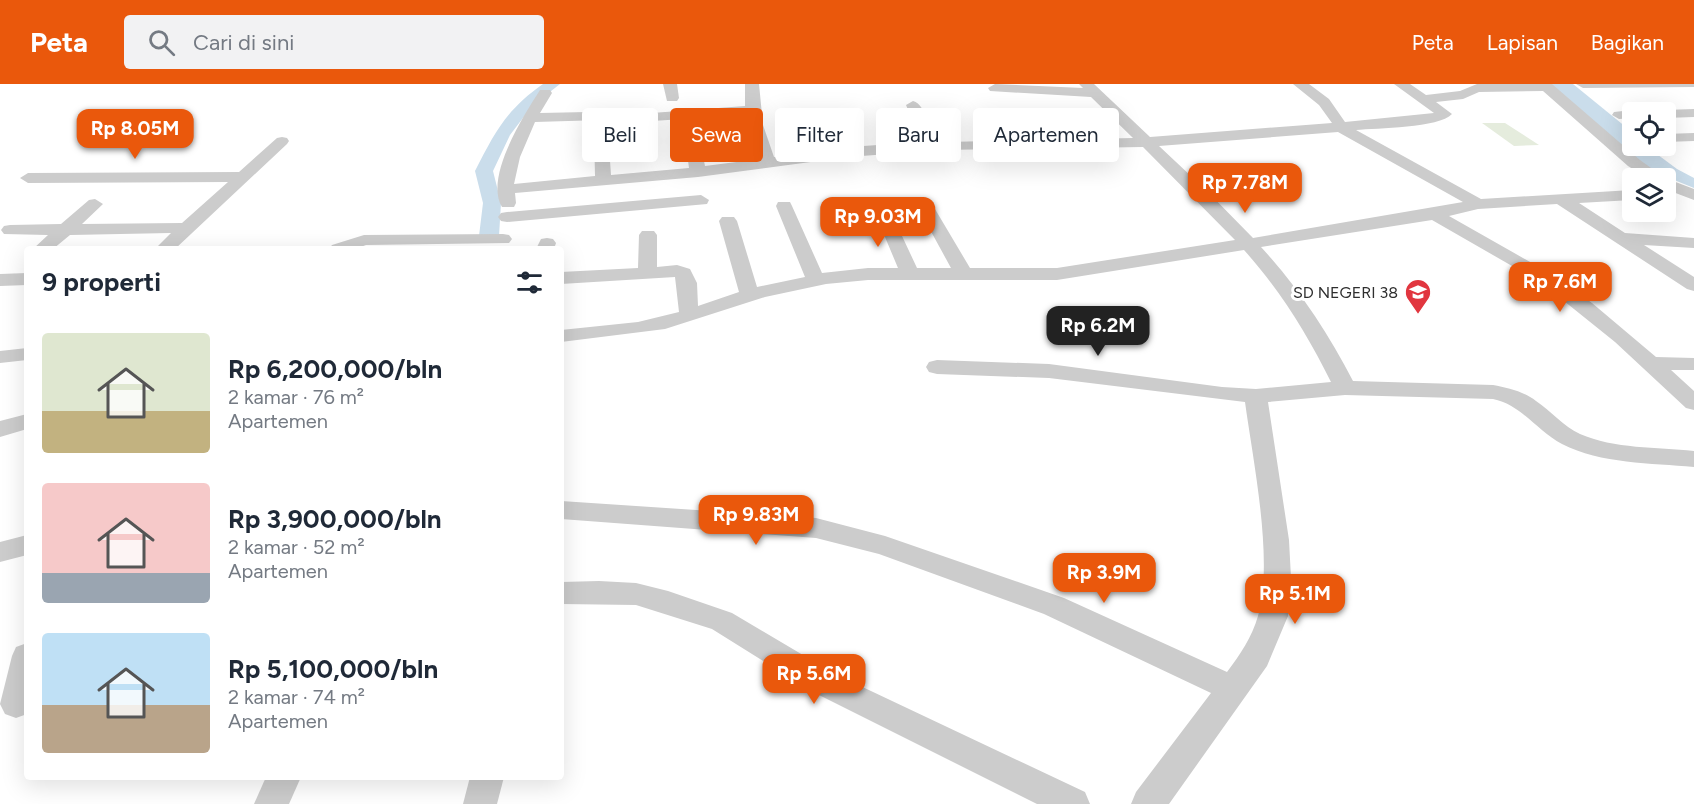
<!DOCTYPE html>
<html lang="id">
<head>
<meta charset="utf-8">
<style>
  body { margin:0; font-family:Figtree,sans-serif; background:#f2f2f3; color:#1f2937; height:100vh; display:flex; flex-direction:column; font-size:22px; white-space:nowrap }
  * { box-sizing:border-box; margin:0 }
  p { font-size:20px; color:#747a83 }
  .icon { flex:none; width:33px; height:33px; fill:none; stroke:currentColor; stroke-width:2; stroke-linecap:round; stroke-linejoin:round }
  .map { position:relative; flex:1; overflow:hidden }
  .panel { position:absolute; left:24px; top:162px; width:540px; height:534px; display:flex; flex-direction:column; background:#fff; border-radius:6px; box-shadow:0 6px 24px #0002 }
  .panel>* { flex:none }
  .hud { position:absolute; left:582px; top:24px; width:570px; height:54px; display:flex; gap:12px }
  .buttons { position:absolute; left:1622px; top:18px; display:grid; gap:12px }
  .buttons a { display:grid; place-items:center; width:54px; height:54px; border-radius:6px; background:#fff; box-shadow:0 6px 24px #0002; font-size:30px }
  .price { position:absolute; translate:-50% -51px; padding:0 14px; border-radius:12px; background:#ea580c; color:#fff; font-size:20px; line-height:39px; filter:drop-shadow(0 2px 3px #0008) }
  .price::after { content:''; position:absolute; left:50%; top:36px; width:18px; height:14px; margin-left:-9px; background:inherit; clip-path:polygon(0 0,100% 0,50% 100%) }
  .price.active { background:#222; color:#fff }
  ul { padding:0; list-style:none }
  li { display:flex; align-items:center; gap:18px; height:150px; padding:0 18px }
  li span { display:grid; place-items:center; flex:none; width:168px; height:120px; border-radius:6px; color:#555 }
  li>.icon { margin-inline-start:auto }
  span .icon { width:72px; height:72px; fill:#fffc; stroke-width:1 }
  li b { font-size:26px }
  h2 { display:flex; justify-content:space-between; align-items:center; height:72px; padding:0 18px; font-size:26px }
  .chip { padding:0 21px; border-radius:6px; background:#fff; box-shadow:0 6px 24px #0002; font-size:21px; line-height:54px }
  .chip.active { background:#ea580c; color:#fff }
  header { display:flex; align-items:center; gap:36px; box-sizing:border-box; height:84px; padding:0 30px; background:#ea580c; color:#fff }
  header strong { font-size:28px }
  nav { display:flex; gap:33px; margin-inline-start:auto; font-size:21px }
  .search { width:420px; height:54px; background:#f2f2f3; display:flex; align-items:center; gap:15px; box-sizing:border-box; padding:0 21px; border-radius:6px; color:#747a83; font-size:22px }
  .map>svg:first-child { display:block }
  .green { fill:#e5ecdd }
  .water { fill:#caddeb }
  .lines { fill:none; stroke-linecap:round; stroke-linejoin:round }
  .canal { fill:#caddeb; fill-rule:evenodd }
  .street { fill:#ccc; fill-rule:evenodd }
  .labels { text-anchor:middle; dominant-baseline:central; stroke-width:6; stroke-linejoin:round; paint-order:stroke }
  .poi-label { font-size:16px; fill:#2f2f2f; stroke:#fff; text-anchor:end }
</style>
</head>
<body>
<header>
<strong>Peta</strong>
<div class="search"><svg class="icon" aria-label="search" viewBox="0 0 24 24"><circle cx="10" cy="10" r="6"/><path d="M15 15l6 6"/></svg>Cari di sini</div>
<nav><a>Peta</a><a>Lapisan</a><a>Bagikan</a></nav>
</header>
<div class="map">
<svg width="1694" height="720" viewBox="0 0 1694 720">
  <rect width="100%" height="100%" fill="#fff"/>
  <!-- green -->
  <path class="green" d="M1482,39H1505L1539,61L1514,62Z"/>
  <!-- water -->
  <path class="water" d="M1546,0H1573L1632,48V62H1646L1677,85L1694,94V104L1652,87Z"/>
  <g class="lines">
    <!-- canal -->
    <path class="canal" d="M543,0H560L532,22L510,51L493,87L501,119L499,152L496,156H482L479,152L483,119L475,87C495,48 506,26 543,0Z"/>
    <!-- street -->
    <g class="street">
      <path d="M663,0H677L679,14L677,17H667Z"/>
      <path d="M745,0H759L763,41L774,73L848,63L924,58L918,50L906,21L913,17C928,21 925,49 944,58L1133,54L1091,13L990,7L988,4L995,0L1083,4L1079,0H1094L1150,53L1332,39L1319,21L1293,0H1309L1329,15L1345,38L1434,29L1394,0H1410L1426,11L1460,7L1477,0H1552L1640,76L1665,94L1694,105V116L1665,105V94H1647L1628,82L1543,7L1479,8L1463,15L1436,18L1452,30C1439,44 1377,44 1356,46L1481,115L1632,106V116L1579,119L1625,149L1694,154V164L1644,161L1694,193V207L1687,205L1557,120L1478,125L1449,132L1553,191L1592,219L1656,273L1694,274V286H1671L1694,307V326L1686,324L1615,258L1559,213L1526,190L1432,136L1261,163C1298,203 1328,249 1353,297L1493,301C1508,304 1523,307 1536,317C1551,327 1563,342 1580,350C1614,365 1657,363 1694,367V383C1651,379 1601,380 1562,360C1537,347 1522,321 1493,315L1345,311L1268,318L1289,456L1291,494L1288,532L1267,582L1169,720H1131L1136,708L1211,609L1044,530L879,470L816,454L561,435V417L816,434L885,452L1064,514L1227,588C1240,571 1252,553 1258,532C1274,477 1253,377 1245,318L1049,294L937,290L929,288L926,283L929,278L937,276L1049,280L1222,303L1256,305L1331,298C1307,250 1280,206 1244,166L1057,196H868L826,200L765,213L665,245L561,258V246L638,238L679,228L675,193L561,200V188L638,184L639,151L642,147H654L657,151V183L677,181L690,185L697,199L698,222L739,208L719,137L722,133H734L737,137L757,203L805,193L776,122L778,118H790L792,122L822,189L868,184H898L872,122L874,118H886L888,122L917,184H951L916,120L924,115L932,120L970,184H1057L1235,156L1143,63L941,66L848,73L698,93L515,109L516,119L514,123H502C484,93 524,31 540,6H550L552,9L540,29L636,27L643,31L636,35L535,38L520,73L514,100L595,92L594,48L601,44L608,48L611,91L689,84L684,47L691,43L698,47L705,82L760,75L746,31L652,37L645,33L652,29L745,22ZM1338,48L1463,118L1253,154L1202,102L1254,99L1260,97L1262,94L1260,91L1192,93L1159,62Z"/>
      <path d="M1576,0H1694V3L1583,4Z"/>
      <path d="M1694,25V33L1665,34V28H1659L1665,26Z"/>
      <path d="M1632,26L1638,28H1632V34L1619,35L1612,31L1614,28Z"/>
      <path d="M1694,49V57L1665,58V50Z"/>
      <path d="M282,53L287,54L289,57L287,60L175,165H155L171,149L70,151L53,165H33L48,151L4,150L1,146L4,142L10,141L61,140L89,116L95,115L103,120L82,140L182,139L228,98L28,99L20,94L28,89L239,88L277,54Z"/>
      <path d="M701,111L709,116L707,120L507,138L501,137L498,133L501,129L507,128Z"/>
      <path d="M503,150L509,151L512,155L509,159L366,161L355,165H329L332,161L364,151Z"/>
      <path d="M547,154L553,155L556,159L554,165H536L541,155Z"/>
      <path d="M27,189V201L0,202V190Z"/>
      <path d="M27,264V276L0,279V267Z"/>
      <path d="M27,330V345L0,353V337Z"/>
      <path d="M27,451V471L0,478V458Z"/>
      <path d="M599,497L636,499L668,507L732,529L835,590L1085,708L1090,720H1037L813,608L712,545L636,521L561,520V498Z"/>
      <path d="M27,559V630L16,634L5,630L0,620L12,572L16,563Z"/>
      <path d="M266,693H301L289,720H254Z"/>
      <path d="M470,693H504L497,720H463Z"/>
    </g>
  </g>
  <!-- icons -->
  <defs>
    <g id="school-pin" transform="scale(1.35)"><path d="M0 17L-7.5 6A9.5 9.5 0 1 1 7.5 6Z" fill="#e1363f" stroke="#fff"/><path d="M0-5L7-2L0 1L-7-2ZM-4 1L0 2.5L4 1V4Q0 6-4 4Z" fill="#fff"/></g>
  </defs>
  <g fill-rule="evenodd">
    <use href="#school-pin" x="1418" y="208"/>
  </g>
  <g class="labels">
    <!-- poi labels -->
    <g class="poi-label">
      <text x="1398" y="208">SD NEGERI 38</text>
    </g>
  </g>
</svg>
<div class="buttons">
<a><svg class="icon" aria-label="locate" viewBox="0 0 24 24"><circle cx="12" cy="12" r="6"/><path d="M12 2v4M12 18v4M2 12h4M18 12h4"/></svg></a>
<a><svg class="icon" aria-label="layers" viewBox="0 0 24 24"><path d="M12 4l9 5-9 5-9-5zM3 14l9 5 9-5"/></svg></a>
</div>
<b class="price" style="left:135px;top:76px">Rp 8.05M</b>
<b class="price" style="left:1245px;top:130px">Rp 7.78M</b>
<b class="price" style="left:878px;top:164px">Rp 9.03M</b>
<b class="price" style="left:1560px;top:229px">Rp 7.6M</b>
<b class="price active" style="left:1098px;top:273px">Rp 6.2M</b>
<b class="price" style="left:756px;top:462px">Rp 9.83M</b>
<b class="price" style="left:1104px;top:520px">Rp 3.9M</b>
<b class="price" style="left:1295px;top:541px">Rp 5.1M</b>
<b class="price" style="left:814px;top:621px">Rp 5.6M</b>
<div class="hud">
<a class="chip">Beli</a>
<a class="chip active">Sewa</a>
<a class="chip">Filter</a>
<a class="chip">Baru</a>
<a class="chip">Apartemen</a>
</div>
<section class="panel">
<h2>9 properti<svg class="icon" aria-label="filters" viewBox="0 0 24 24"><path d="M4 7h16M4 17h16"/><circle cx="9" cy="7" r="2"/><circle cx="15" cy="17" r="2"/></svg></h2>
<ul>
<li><span style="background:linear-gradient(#dfe7d0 65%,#c2b280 0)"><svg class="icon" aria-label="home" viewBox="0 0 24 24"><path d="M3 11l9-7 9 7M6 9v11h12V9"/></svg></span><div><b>Rp 6,200,000/bln</b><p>2 kamar · 76 m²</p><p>Apartemen</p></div></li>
<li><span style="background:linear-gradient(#f6c9c9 75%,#9aa5b1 0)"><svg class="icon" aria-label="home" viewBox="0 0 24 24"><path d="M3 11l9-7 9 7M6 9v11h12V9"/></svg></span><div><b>Rp 3,900,000/bln</b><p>2 kamar · 52 m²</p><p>Apartemen</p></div></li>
<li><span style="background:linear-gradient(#bfe0f5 60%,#b9a48a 0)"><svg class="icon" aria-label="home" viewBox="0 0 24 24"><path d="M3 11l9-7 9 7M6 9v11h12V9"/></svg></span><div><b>Rp 5,100,000/bln</b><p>2 kamar · 74 m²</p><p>Apartemen</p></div></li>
</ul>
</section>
</div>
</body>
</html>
